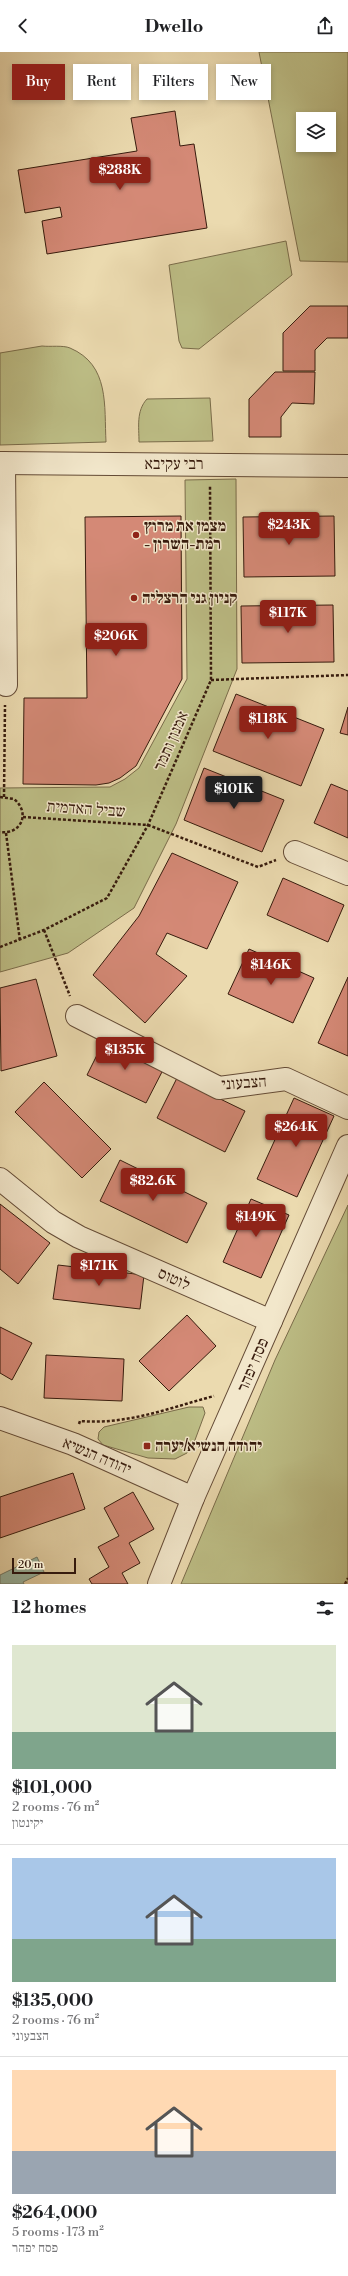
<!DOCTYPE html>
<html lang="en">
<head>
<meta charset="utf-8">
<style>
  body { margin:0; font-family:"Libre Bodoni","Frank Ruhl Libre",serif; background:#f6f6f6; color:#202124; height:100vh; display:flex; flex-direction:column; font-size:15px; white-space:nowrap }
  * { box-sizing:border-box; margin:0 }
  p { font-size:13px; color:#757577 }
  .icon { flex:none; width:22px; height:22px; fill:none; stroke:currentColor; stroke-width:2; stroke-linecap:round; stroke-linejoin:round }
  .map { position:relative; height:1532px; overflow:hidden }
  .side { display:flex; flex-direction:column; background:#fff; flex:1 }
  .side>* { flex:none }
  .guide { position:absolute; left:12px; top:12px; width:324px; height:36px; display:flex; gap:8px }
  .fabs { position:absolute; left:296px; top:60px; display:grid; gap:8px }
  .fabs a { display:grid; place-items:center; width:40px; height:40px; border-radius:0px; background:#fff; box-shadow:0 2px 6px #0003; font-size:20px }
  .scale { position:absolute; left:12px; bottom:10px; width:64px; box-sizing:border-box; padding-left:4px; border:2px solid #371b0d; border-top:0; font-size:11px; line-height:14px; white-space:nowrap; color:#371b0d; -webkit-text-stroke:3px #f2e7cb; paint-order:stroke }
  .price { position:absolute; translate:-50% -34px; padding:0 9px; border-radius:4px; background:#8f2418; color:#fff; font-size:13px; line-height:26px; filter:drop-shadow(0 1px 2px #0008) }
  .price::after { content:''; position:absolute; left:50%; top:24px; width:12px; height:9px; margin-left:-6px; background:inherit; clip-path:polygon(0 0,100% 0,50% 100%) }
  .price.selected { background:#222; color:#fff }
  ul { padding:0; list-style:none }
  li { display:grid; align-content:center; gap:8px; height:212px; padding:0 12px }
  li+li { border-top:1px solid #e0e0e0 }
  li span { display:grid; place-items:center; height:124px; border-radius:0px; color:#555 }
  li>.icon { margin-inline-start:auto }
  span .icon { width:72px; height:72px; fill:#fffc; stroke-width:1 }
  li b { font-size:17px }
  h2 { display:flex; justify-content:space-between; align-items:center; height:48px; padding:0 12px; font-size:17px }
  .pill { padding:0 14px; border-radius:0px; background:#fff; box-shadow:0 2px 6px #0003; font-size:14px; line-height:36px }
  .pill.selected { background:#8f2418; color:#fff }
  header { display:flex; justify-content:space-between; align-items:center; height:52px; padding:0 12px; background:#fff; font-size:18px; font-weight:700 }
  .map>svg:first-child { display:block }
  .green { fill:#bdbe86; stroke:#7a6c4a; fill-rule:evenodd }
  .water { fill:#98bba9; stroke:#717b6b }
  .building { fill:#d48976; stroke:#371b0d }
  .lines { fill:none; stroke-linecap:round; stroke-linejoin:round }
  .street-casing { stroke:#644b36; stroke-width:24 }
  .path { stroke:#371b0d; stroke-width:2.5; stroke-dasharray:3 2; stroke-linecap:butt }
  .street { stroke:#f2e7cb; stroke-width:22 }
  .poi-dot { fill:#8f2418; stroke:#f2e7cb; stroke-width:1.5 }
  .labels { text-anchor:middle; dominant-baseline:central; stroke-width:3; stroke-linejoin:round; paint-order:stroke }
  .street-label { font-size:16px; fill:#371b0d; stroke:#f2e7cb }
  .poi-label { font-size:16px; font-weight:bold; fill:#371b0d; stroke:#f2e7cb; text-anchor:start }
</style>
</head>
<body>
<header><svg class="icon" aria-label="back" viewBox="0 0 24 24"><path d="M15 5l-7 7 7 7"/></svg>Dwello<svg class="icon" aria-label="share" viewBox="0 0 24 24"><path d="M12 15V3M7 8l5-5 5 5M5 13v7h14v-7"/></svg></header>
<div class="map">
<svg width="348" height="1532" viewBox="0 0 348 1532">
  <rect width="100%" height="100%" fill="#ebdaaf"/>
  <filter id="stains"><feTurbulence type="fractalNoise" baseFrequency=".005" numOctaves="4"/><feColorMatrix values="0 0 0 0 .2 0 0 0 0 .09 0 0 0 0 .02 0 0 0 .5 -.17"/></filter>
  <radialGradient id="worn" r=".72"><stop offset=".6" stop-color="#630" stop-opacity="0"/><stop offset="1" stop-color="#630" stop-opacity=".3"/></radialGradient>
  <!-- green -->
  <g class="green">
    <path d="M259,0H348V210L300,209ZM303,67H329V93H303Z"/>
    <path d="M286,189L292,223L199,297L182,296L179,289L169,213Z"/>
    <path d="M42,294C50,295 63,293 70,296C110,313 104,354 106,390L0,393V301Z"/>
    <path d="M210,346L213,389L139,390C139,375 136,359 147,347Z"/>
    <path d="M236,427L237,617L176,772L134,856L68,901L0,920V736L110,735L125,727L139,716L187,627L185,428Z"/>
    <path d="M348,1153V1532H181L275,1308Z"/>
    <path d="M189,1355H203L205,1361L195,1388L187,1401L175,1407L148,1406L103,1393L98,1387L99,1380L104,1375Z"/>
  </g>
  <!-- water -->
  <path class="water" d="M37,1505L44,1520L23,1530L24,1532H0V1523Z"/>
  <!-- building -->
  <g class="building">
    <path d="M175,59L180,94L194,92L207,176L47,202L42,169L62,165L60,155L25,161L18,118L137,99L131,66Z"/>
    <path d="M310,254H348V286H327L315,298V319H283V281Z"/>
    <path d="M275,320H315L314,352L292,351L281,365V385H249V347Z"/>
    <path d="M181,464L182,627L136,714L120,726L109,731L96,733L23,732L24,646H87L85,465Z"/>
    <path d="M334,464L335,524L244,525L243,465Z"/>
    <path d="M333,553L334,610L242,611L241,554Z"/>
    <path d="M236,642L324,677L301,734L213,699Z"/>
    <path d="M348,655V683L340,681Z"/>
    <path d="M204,716L284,748L262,800L184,768Z"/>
    <path d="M331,732L348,739V786L314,771Z"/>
    <path d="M172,801L238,830L207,897L167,881L156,902L187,924L145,971L93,923L139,864Z"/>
    <path d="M283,826L344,853L328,890L267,863Z"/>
    <path d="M249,897L314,926L293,971L228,942Z"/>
    <path d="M348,925V1004L318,991Z"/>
    <path d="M36,927L57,1004L1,1019L0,936Z"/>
    <path d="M105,987L164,1016L146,1051L87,1023Z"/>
    <path d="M177,1026L245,1059L225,1100L157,1066Z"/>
    <path d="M44,1030L111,1097L82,1126L15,1060Z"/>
    <path d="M294,1046L334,1064L297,1145L257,1127Z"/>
    <path d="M120,1108L207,1151L187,1191L100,1149Z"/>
    <path d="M251,1147L289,1163L261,1226L223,1210Z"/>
    <path d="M0,1152L50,1191L18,1232L0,1217Z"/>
    <path d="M58,1213L144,1223L140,1257L53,1247Z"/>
    <path d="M187,1263L216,1294L169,1339L139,1309Z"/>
    <path d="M0,1275L32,1291L12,1328L0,1321Z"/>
    <path d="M46,1303L124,1307L122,1349L44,1346Z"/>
    <path d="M73,1421L85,1457L0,1486V1445Z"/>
    <path d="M133,1440L154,1477L129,1491L140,1511L122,1521L128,1532H92L89,1527L109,1515L98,1495L119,1484L104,1456Z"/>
  </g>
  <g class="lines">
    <!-- street casing -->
    <g class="street-casing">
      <g id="street">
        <path d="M0,411L348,414"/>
        <path d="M4,411L6,633"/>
        <path d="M295,800L348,822"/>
        <path d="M77,964L219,1036L286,1027L348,1056"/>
        <path d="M0,1127L53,1170L79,1185L271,1269"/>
        <path d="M0,1366L73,1392L193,1446"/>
        <path d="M159,1532L193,1446L348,1094"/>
      </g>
    </g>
    <!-- path -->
    <g class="path">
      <path d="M211,628L348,623"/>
      <path d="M0,745L14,747C31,761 21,783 0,780"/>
      <path d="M4,745L5,653"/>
      <path d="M23,765L148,773L258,815L276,808"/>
      <path d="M6,781L20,889"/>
      <path d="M44,878L70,944"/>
      <path d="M0,895L44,878L107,846L148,773L211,628L210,434"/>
      <path d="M79,1372L80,1369C127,1373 169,1356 214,1344"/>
      <path d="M345,1532L348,1526"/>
    </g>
    <!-- street -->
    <use href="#street" class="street"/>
  </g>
  <!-- markers -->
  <g class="poi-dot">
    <circle cx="136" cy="483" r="4"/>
    <circle cx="134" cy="546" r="4"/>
    <rect x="143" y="1390" width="8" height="8" rx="2"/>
  </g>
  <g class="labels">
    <!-- street labels -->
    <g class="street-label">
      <text x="174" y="412">רבי עקיבא</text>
      <text transform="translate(171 689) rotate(-66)">אמנון ותמר</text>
      <text transform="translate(86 757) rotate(4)">שביל האדמית</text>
      <text transform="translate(244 1031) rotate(-4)">הצבעוני</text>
      <text transform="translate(174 1227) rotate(24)">לוטוס</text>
      <text transform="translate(253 1313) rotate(-67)">פסח יפהר</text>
      <text transform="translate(97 1404) rotate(23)">יהודה הנשיא</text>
    </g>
    <!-- poi labels -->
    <g class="poi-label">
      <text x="144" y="474">מצמן את מרוץ<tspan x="144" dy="18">- רמת-השרון</tspan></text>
      <text x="142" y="546">קניון גני הרצליה</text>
      <text x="155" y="1394">יהודה הנשיא/יערה</text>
    </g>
  </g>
  <rect width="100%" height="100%" filter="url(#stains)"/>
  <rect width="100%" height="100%" fill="url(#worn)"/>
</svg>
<div class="fabs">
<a><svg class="icon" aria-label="layers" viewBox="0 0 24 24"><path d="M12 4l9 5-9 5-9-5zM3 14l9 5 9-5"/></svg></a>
</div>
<div class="scale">20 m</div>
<b class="price" style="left:120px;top:139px">$288K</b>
<b class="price" style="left:289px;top:494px">$243K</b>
<b class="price" style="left:288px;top:582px">$117K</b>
<b class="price" style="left:116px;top:605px">$206K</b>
<b class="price" style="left:268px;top:688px">$118K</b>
<b class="price selected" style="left:234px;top:758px">$101K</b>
<b class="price" style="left:271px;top:934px">$146K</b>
<b class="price" style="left:125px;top:1019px">$135K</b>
<b class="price" style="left:296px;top:1096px">$264K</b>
<b class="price" style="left:153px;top:1150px">$82.6K</b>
<b class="price" style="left:256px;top:1186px">$149K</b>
<b class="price" style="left:99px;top:1235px">$171K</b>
<div class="guide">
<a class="pill selected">Buy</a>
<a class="pill">Rent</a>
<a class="pill">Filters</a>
<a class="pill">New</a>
</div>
</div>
<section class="side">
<h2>12 homes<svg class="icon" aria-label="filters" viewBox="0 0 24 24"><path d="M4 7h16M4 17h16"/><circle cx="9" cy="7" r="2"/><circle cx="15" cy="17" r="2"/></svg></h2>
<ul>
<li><span style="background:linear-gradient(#dfe7d0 70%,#7fa58c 0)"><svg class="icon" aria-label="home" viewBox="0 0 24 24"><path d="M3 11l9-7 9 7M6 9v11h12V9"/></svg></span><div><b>$101,000</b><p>2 rooms · 76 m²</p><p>יקינטון</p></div></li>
<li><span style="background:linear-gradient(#a9c7e8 65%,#7fa58c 0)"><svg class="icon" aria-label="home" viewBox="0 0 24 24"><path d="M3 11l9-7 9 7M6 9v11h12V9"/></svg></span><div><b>$135,000</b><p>2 rooms · 76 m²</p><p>הצבעוני</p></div></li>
<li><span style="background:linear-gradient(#ffd9b3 65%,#9aa5b1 0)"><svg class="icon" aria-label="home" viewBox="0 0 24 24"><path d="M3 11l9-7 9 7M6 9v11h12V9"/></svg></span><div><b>$264,000</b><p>5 rooms · 173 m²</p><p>פסח יפהר</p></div></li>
</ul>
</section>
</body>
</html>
